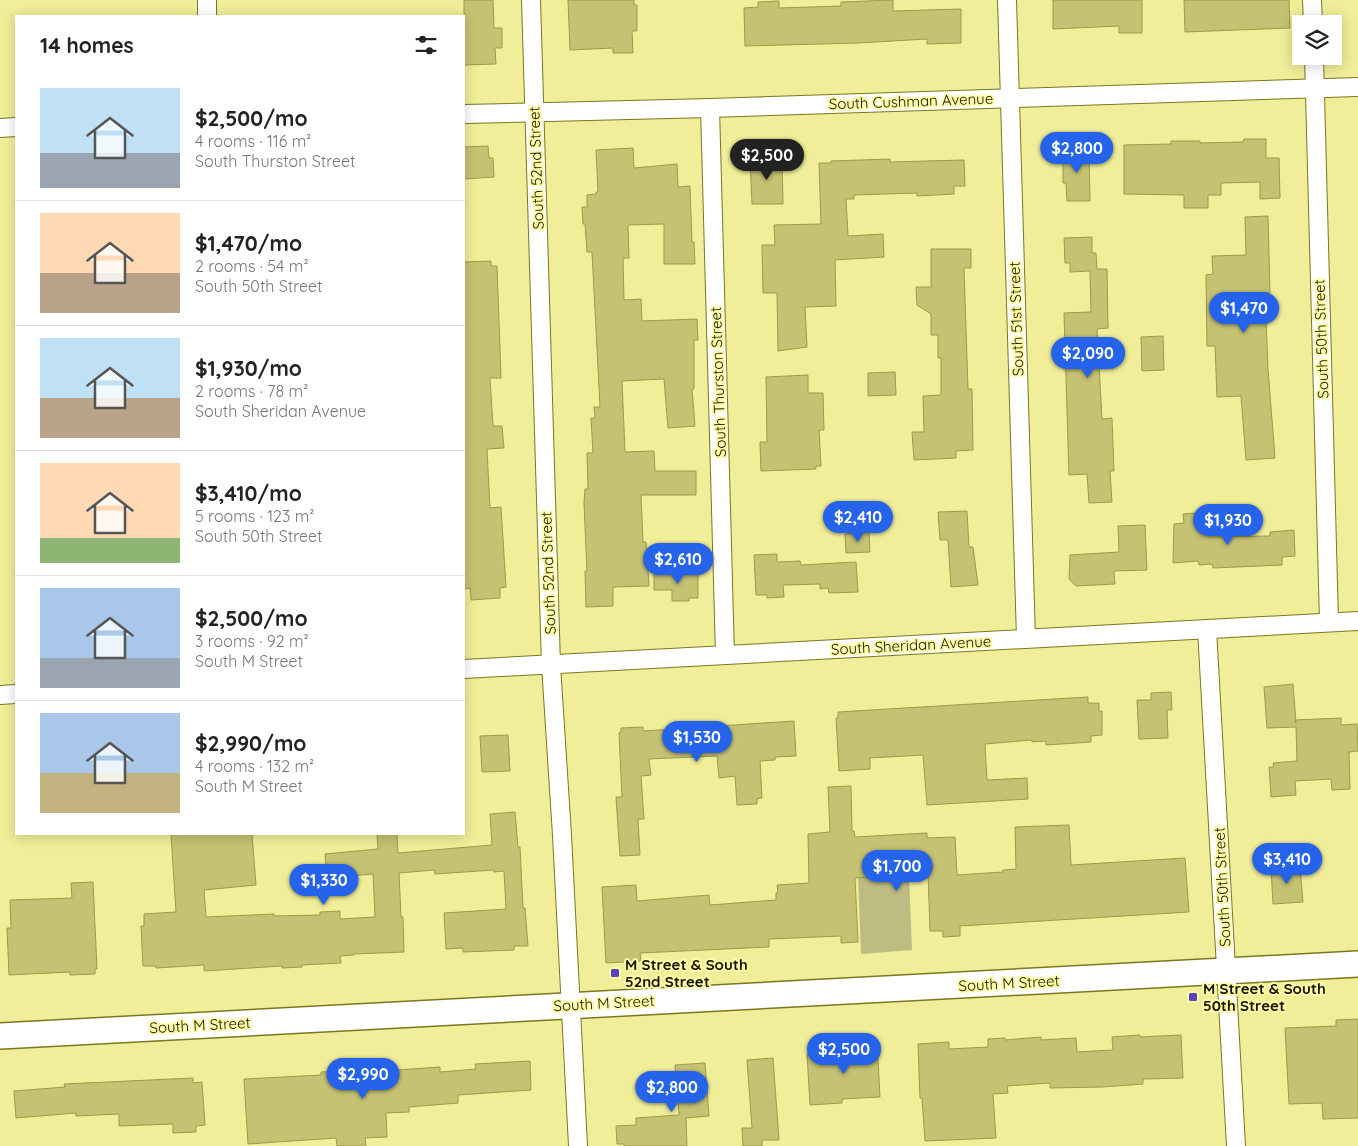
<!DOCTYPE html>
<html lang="en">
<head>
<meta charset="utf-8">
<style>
  body { margin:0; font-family:Quicksand,sans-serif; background:#f2f2f2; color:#222; height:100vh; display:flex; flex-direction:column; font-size:19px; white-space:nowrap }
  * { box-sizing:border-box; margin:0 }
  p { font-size:16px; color:#767676 }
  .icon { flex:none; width:28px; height:28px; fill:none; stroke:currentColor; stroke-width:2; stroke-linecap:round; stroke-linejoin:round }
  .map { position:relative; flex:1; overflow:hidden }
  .drawer { position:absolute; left:15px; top:15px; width:450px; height:820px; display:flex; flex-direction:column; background:#fff; border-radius:0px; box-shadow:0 2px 12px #0003 }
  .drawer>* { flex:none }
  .tools { position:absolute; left:1292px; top:15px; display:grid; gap:10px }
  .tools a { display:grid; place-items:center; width:50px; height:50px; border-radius:0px; background:#fff; box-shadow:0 2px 12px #0003; font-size:25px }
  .price { position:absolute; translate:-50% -42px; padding:0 11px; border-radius:18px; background:#2563eb; color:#fff; font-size:16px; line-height:32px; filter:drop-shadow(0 1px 2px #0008) }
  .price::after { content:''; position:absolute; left:50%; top:30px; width:15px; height:11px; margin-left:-8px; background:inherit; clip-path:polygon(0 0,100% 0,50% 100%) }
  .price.active { background:#222; color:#fff }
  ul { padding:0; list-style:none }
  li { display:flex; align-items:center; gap:15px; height:125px; padding:0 25px }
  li+li { border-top:1px solid #e0e0e0 }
  li span { display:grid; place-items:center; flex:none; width:140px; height:100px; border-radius:0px; color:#555 }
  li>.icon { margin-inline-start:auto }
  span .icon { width:60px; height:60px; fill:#fffc; stroke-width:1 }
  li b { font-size:21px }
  h2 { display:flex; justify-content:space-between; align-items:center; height:60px; padding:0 25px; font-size:21px }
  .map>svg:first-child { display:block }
  .green { fill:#bdbc83 }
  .building { fill:#c5c274; stroke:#9e9a47 }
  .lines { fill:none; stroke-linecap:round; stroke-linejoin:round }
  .street-casing { stroke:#7b771f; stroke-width:20 }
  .secondary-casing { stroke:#7b771f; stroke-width:28 }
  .street { stroke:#fff; stroke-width:18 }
  .secondary { stroke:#fff; stroke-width:25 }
  .poi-dot { fill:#5c43bc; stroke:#fdfba5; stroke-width:2 }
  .labels { text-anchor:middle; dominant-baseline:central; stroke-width:4; stroke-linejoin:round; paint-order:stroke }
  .street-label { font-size:15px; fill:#151300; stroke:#fdfba5 }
  .poi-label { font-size:15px; font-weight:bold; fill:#151300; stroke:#fdfba5; text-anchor:start }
</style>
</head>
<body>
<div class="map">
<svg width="1358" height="1146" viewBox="0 0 1358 1146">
  <rect width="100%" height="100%" fill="#f0ee98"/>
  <!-- green -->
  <path class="green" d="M909,874L912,950L861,954L858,877Z"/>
  <!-- building -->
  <g class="building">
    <path d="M464,0H493L494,28H502V48H495L496,64L464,65Z"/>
    <path d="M568,0H634V5H637V31H632L633,53H613V48L570,50Z"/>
    <path d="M893,0V11L961,9V43L927,44V39L858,43L745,46L744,8L758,7V2L779,1V8L841,6V2Z"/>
    <path d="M1053,0H1142V33H1119V26L1053,29Z"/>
    <path d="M1184,0H1289L1290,28L1185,32Z"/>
    <path d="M1244,139H1266V158H1279L1280,198L1260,199V182L1221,183V195H1208V208H1184V195L1124,194V145L1171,144V141H1200V143L1243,142Z"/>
    <path d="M488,146L489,158H493L494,177L464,179V147Z"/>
    <path d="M633,148L634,168L677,164L678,187L690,186L692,242H694L695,264H664V224L628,225L629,258H623L624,300L641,299L642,321L697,319L698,340H694V389H692L695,426L668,428L664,379L622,381L625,452L654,451L655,471H696V495H641L643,542H646L649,586L613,587V606L586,607L585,571H587L584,503L585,489H588L587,453H593L591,418H595L594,407H600L592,252H587L585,224H583L582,207H587V195L596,194V192H598L596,150Z"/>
    <path d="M1089,148L1090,201H1067L1066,183H1063V149Z"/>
    <path d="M782,158L783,204H752L750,159Z"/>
    <path d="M890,159V162L964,160L965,186H954V194L917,196V193L854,195V199H846L848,236L883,234L884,257L835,260L836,306L805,307L807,347L778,351L777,293H763L762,245H775L774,225L821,224L819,163H831V161Z"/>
    <path d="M1268,216L1270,293H1265L1268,369L1275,458L1246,460L1241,396L1217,397L1215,346H1207L1206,275L1213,274L1212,256L1246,255L1245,217Z"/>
    <path d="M1092,237V253H1096L1097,269H1107L1108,328L1097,329L1102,419L1112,418L1114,471H1110L1112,502L1089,503L1087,474L1069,475L1064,313L1091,312L1090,271L1070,272V263H1065L1064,238Z"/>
    <path d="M931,249H971V268H964L968,389H972L973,450L956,451V458L914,460L912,432H924L923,396L941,395V358H938V335H931V314L917,305L916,287H931Z"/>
    <path d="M491,261V266H497L501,378H490L493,426H502L504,448L487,449L490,508L501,507L506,587L500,588V598L471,600L470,588L464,589V262Z"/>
    <path d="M1163,336L1164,370L1142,371L1141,337Z"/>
    <path d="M895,372L896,395L868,396V373Z"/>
    <path d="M808,375V393H823L824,430H819L821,466H816V469L761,471L760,442H767L766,377Z"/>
    <path d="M967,511L969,547H973L978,585L951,587L948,540H940L938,512Z"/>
    <path d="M1207,512L1209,537L1270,536V532L1294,530L1295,556L1282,557V565L1213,568L1212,564L1199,565L1198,561L1173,563L1174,524L1184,523L1183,514Z"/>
    <path d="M1145,525L1147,570L1114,571L1115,584L1076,586L1069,579L1070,555L1119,552L1118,526Z"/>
    <path d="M869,532L870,552L846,553L845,534Z"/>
    <path d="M777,554V562L800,561L801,565L856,562L858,592L829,593L828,588L820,589V584L783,585L784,597L767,598V595H756L754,555Z"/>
    <path d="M698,572V598H689V601H672V590H654V573Z"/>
    <path d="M1293,684L1296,723L1295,720L1341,718V725L1357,724L1358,751L1349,752L1350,789L1332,790L1331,779L1295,781L1296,795L1271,797L1269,767H1274L1273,763L1297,761L1296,727L1267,728L1264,687Z"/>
    <path d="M1171,692L1172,710H1167L1168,738L1139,739L1137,700H1151V693Z"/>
    <path d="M1088,697V703H1099V711H1102V735L1091,736V742L1046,745V741L1032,742V740L985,744L987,780L1027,778L1028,799L927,805L923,755L870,758V769L839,771L836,718H838V712Z"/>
    <path d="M794,721L796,756L775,757V760L760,761L762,798L757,799V804L737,805L735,776L719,778L717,756L649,759L651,775L641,776L644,819H638L640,855L620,856L616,797H622L619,733L621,732V728L643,727V731Z"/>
    <path d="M508,735L510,771L482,772L480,736Z"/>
    <path d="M851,786L852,831H854L855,837L927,833V838L955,837L957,875L1003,872V870L1016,869L1015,827L1069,825L1071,865L1185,858L1189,912L960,926V936L943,937V931H930L928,873L855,878L858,942L841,943V936L769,939V947L640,953L641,961L606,963L602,887L636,885L637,901L709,895L710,905L776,900V893H778L777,885L809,883L808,834L830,832L828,787Z"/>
    <path d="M515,812L518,847H520L523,908H525L528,946H514V950L463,952V948L446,949L444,913L506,909L504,871L494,872V870L435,874L434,870L399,873L401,917H403L404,952L354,954V955L340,956L341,963L302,965V967L282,968V966L204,971V965L156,968V966H143L141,926H144V914L176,912L171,834H252L256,885L204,890L206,917L274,914V916L320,915V912L340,911V919L375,917L373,874L327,878L325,854L378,849L377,834H397L398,853L492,845L490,814Z"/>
    <path d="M1300,866L1303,902L1273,904L1271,868Z"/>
    <path d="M93,882L97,969H95V974L70,975V972L9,975L7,928H11L10,900L72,898L71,883Z"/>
    <path d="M1358,1019V1118L1323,1119L1322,1103L1289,1104L1285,1028L1336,1026V1020Z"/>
    <path d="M1140,1035V1037L1181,1035L1183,1078L1143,1079V1084L1102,1087L1050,1088V1083L1007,1086L1008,1093L993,1094L996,1138L925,1141L922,1098H920L918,1044L949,1042V1049L988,1047V1039L1005,1038V1040L1041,1037V1040L1076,1038L1077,1052L1113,1050L1112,1037Z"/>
    <path d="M877,1041L880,1097L842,1099V1103L810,1105L807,1054L852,1051L851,1043Z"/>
    <path d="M773,1058L779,1140H762V1146H743L742,1128H752L747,1060Z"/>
    <path d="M530,1061L531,1090L458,1095V1103L409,1107V1112L386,1113L387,1137L365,1138L366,1146H337L336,1138L248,1144L244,1079L321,1075V1072L354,1070V1073L440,1067V1072L476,1069L475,1064Z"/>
    <path d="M705,1063L709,1116L686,1118L687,1146H624V1144H617L616,1126L636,1125V1118L679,1115L675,1065Z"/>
    <path d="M193,1078V1083L202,1082L205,1125L196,1126V1132L173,1133V1124L119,1126V1114L76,1116V1113L16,1118L14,1091L65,1087L64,1084Z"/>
  </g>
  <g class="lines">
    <!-- street casing -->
    <g class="street-casing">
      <g id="street">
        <path d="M207,0V16"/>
        <path d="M531,0L551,665L562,835L578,1146"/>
        <path d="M1007,0L1026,639"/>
        <path d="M1312,0L1313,24"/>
        <path d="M1314,56L1329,622"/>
        <path d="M710,108L725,655"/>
        <path d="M464,114L710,108L1358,87"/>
        <path d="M0,128L16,127"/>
        <path d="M1207,629L1236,1146"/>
        <path d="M464,669L1358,621"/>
        <path d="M0,695L16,694"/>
      </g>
    </g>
    <!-- secondary casing -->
    <g class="secondary-casing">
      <path id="secondary" d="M0,1036L1358,964"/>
    </g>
    <!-- street -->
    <use href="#street" class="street"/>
    <!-- secondary -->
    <use href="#secondary" class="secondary"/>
  </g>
  <!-- markers -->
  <g class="poi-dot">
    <rect x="610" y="968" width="10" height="10" rx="2.5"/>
    <rect x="1188" y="992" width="10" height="10" rx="2.5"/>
  </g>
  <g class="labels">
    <!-- street labels -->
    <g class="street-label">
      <text transform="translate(911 101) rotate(-2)">South Cushman Avenue</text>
      <text transform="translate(536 168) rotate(-92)">South 52nd Street</text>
      <text transform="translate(1016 319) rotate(-92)">South 51st Street</text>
      <text transform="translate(1321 339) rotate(-92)">South 50th Street</text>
      <text transform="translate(718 382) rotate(-92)">South Thurston Street</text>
      <text transform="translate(548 573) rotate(-92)">South 52nd Street</text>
      <text transform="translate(911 645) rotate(-3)">South Sheridan Avenue</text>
      <text transform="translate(1222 887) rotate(-93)">South 50th Street</text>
      <text transform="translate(1009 983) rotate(-3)">South M Street</text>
      <text transform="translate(604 1003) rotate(-3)">South M Street</text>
      <text transform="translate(200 1025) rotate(-3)">South M Street</text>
    </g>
    <!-- poi labels -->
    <g class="poi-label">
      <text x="625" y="964">M Street &amp; South<tspan x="625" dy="17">52nd Street</tspan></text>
      <text x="1203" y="988">M Street &amp; South<tspan x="1203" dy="17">50th Street</tspan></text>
    </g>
  </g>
</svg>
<div class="tools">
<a><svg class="icon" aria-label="layers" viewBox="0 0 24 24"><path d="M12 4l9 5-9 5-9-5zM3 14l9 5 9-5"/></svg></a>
</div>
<b class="price" style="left:1077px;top:174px">$2,800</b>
<b class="price active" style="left:767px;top:181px">$2,500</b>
<b class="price" style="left:1244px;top:334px">$1,470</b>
<b class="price" style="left:1088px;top:379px">$2,090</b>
<b class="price" style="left:858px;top:543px">$2,410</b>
<b class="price" style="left:1228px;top:546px">$1,930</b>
<b class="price" style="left:678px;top:585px">$2,610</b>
<b class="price" style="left:697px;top:763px">$1,530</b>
<b class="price" style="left:1287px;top:885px">$3,410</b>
<b class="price" style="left:897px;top:892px">$1,700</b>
<b class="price" style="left:324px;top:906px">$1,330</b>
<b class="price" style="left:844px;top:1075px">$2,500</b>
<b class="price" style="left:363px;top:1100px">$2,990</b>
<b class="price" style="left:672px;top:1113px">$2,800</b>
<section class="drawer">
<h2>14 homes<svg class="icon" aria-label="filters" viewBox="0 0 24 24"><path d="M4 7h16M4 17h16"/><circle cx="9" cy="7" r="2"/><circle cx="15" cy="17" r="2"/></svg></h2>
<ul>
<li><span style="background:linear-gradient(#bfe0f5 65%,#9aa5b1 0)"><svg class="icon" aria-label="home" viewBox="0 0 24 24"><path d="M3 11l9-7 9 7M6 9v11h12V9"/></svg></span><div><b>$2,500/mo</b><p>4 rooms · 116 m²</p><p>South Thurston Street</p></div></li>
<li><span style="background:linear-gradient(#ffd9b3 60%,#b9a48a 0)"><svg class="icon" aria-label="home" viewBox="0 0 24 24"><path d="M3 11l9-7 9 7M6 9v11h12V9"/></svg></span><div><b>$1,470/mo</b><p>2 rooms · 54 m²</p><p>South 50th Street</p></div></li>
<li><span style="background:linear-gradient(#bfe0f5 60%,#b9a48a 0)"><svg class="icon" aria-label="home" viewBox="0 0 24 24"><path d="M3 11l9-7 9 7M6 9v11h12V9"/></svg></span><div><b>$1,930/mo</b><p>2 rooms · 78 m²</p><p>South Sheridan Avenue</p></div></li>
<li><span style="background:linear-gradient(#ffd9b3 75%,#8fb573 0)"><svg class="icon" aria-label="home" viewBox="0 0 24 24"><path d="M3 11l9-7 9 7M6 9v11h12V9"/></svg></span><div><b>$3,410/mo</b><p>5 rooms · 123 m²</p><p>South 50th Street</p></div></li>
<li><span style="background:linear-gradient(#a9c7e8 70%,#9aa5b1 0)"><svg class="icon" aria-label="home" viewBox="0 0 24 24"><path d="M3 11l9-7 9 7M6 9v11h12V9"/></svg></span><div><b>$2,500/mo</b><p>3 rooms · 92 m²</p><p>South M Street</p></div></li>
<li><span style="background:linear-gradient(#a9c7e8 60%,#c2b280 0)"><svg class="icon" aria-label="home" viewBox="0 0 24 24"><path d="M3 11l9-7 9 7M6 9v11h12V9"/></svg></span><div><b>$2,990/mo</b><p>4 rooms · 132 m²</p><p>South M Street</p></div></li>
</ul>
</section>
</div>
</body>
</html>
